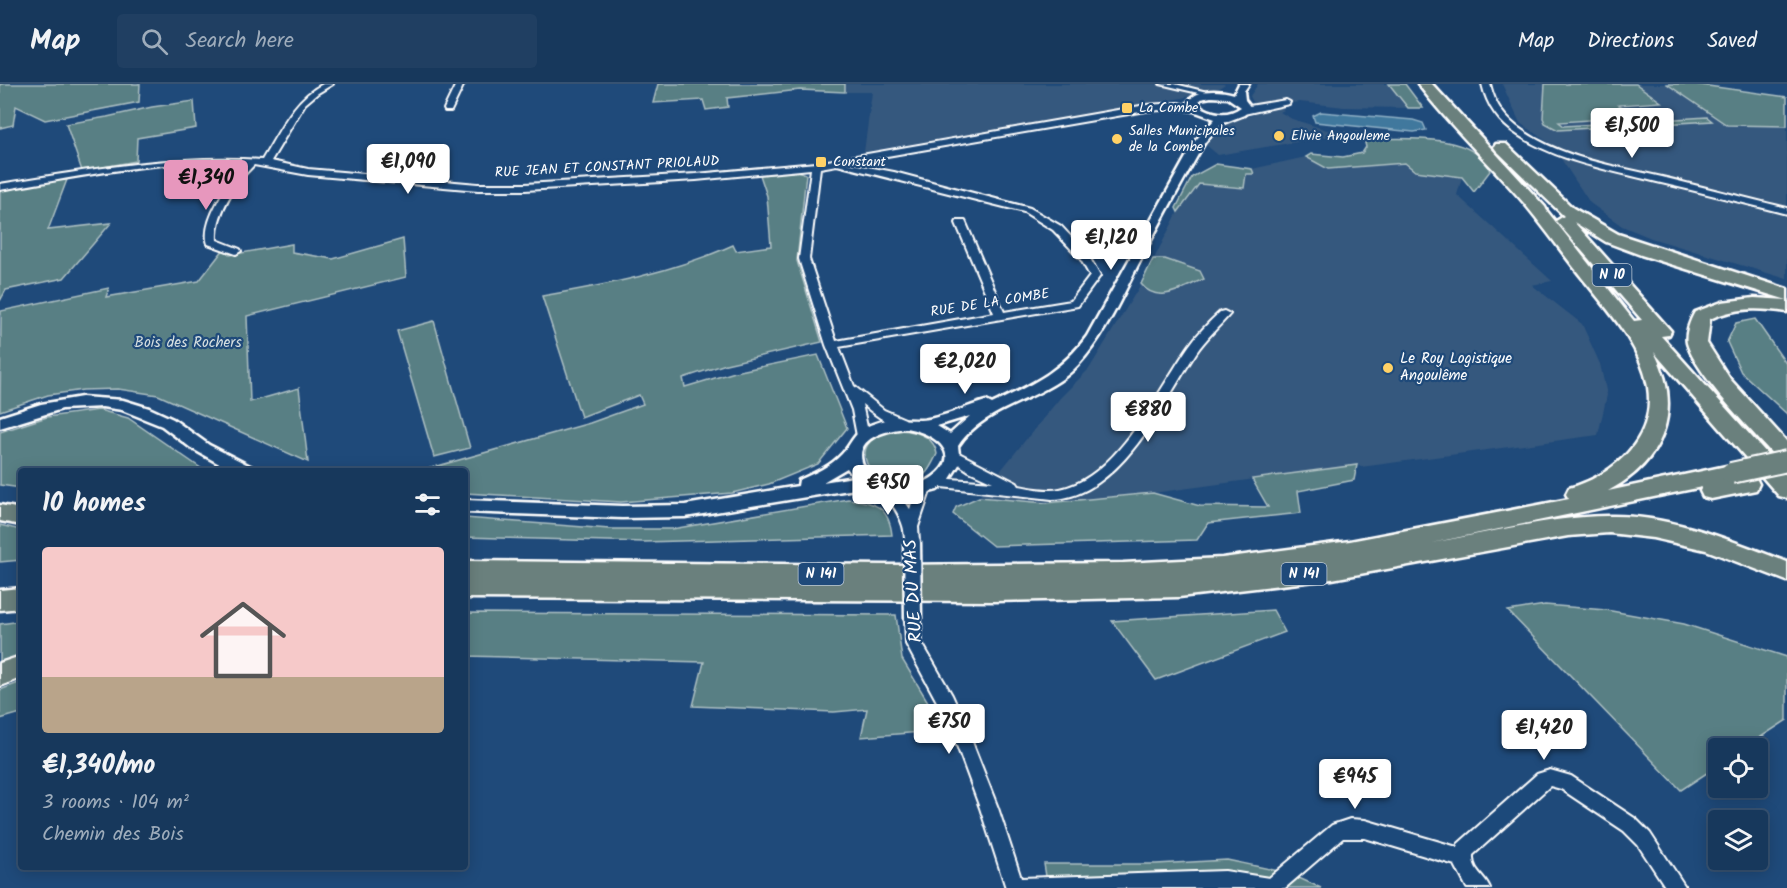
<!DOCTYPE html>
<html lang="en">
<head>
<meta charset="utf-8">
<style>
  body { margin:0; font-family:Kalam,sans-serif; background:#203f62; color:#f1f3f6; height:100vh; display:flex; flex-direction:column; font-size:22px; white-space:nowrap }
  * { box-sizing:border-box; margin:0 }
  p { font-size:20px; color:#9eacbb }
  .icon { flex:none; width:33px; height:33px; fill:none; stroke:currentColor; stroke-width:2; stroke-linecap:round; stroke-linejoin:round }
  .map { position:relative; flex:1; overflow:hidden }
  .side { position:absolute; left:18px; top:384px; width:450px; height:402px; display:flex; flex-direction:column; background:#17385c; border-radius:6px; box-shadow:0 3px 15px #0003,0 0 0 2px #365272 }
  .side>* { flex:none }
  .fabs { position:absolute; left:1708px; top:654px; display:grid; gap:12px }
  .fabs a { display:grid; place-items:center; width:60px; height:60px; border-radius:6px; background:#17385c; box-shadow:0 3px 15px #0003,0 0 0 2px #365272; font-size:30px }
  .price { position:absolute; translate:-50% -51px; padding:0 14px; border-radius:6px; background:#fff; color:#222; font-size:20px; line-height:39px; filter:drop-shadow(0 2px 3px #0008) }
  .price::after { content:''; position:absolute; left:50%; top:36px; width:18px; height:14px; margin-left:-9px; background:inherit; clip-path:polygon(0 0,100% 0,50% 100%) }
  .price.active { background:#e797bd; color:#111 }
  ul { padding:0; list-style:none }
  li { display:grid; align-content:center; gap:12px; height:318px; padding:0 24px }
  li span { display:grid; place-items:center; height:186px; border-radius:6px; color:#555 }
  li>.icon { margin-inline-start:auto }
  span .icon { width:108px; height:108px; fill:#fffc; stroke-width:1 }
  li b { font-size:26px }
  h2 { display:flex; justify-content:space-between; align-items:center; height:72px; padding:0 24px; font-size:26px }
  header { display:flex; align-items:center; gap:36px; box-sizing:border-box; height:84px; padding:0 30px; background:#17385c; border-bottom:2px solid #365272 }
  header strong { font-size:28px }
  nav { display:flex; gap:33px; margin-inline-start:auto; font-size:21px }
  .search { width:420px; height:54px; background:#203f62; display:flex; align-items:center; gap:15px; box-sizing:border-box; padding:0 21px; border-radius:6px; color:#9eacbb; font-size:22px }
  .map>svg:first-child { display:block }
  .built { fill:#35587e }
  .green { fill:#597f84; stroke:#acbfc2; stroke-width:1.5 }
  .water { fill:#41789d; stroke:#8daec4; stroke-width:1.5 }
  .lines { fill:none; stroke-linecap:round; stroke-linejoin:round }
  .minor-casing { stroke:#fff; stroke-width:4 }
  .tertiary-casing { stroke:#fff; stroke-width:5 }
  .trunk-casing { stroke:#fff; stroke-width:5 }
  .minor { fill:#1f4a7a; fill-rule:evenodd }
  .tertiary { fill:#1f4a7a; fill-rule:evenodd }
  .trunk { fill:#6a807d; fill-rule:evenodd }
  .minor-bridge-casing { stroke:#fff; stroke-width:21; stroke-linecap:butt }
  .trunk-bridge-casing { stroke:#fff; stroke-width:24; stroke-linecap:butt }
  .minor-bridge { stroke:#1f4a7a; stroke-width:16 }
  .trunk-bridge { stroke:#6a807d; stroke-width:20 }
  .poi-dot { fill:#ffd166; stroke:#1f4a7a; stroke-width:2 }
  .labels { text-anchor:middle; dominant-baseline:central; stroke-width:4.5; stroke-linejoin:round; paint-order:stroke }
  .far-poi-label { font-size:14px; fill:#fff; stroke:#1f4a7a; text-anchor:start }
  .far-street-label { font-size:14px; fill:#fff; stroke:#1f4a7a }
  .shield { fill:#1f4a7a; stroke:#bcc9d7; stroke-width:1.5 }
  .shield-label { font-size:14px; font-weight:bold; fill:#fff }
  .park-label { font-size:15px; fill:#d6dfe0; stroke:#1f4a7a }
  .poi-label { font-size:15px; fill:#fff; stroke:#1f4a7a; text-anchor:start }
  .near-street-label { font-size:18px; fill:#fff; stroke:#1f4a7a }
</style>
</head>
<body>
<header>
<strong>Map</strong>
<div class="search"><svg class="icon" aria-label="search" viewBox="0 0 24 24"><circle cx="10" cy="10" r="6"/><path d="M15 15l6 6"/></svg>Search here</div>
<nav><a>Map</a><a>Directions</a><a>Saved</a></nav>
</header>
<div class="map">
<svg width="1787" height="804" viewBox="0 0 1787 804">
  <rect width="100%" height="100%" fill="#1f4a7a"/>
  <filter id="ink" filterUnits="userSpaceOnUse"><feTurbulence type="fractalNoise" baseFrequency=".0167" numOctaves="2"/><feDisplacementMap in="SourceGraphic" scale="12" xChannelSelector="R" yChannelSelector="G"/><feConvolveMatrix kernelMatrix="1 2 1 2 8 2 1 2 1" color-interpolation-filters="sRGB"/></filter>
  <g filter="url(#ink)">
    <!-- built -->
    <g class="built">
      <path d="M845,0H1225L1219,4L1182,14L864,68L872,8H845Z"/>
      <path d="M1258,0H1389L1408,24L1344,23L1300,18L1291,19L1281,23L1284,26L1280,28L1292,35L1327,46L1363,48L1364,55L1326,53L1218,71L1205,60L1224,38L1253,31L1257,26L1250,12Z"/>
      <path d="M1502,0H1667L1727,41L1787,42V195L1651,154L1622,142L1590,119L1552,61L1520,39Z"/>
      <path d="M1306,73L1328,85L1405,79L1415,87L1462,93L1457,111L1552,197L1532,201L1582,240L1600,280L1607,311L1598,351L1361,383L1357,381L1153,409L1046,419L979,413L1060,314L1089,285L1141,200L1178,128L1199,100L1254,89L1252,85Z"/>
    </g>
    <!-- green -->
    <g class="green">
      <path d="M0,0H140L139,18L45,36L16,22L13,41L0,44Z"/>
      <path d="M658,0H845V8L800,6L727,14L728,23L706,26L703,16L653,19Z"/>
      <path d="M1389,0H1405L1423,24H1408Z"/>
      <path d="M1545,0H1636L1661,18L1619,21L1635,33L1559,38L1564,42L1707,33L1712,37L1558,46L1545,39L1543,34Z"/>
      <path d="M1667,0H1694L1787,13V42L1727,41Z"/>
      <path d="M194,17L196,44L137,54L136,77L82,87L66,40L107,33L152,23Z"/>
      <path d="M1364,55C1400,55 1475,47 1490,87L1474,108L1462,93L1415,87L1405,79L1328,85L1306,73L1311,70L1343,73L1362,69L1366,63Z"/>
      <path d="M1216,80L1252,85L1254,90H1246L1244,104L1199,100L1178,128L1176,124L1192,93Z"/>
      <path d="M798,87L806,90L797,177L822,258L726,280L683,294L685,303L735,288L818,271L847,344L818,380L769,400L732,409L621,418L465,409V387H420L590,339L643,320L639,311L581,333L542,212C606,201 674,188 733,161L736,167L771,162L767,112L760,91Z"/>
      <path d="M68,93L48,146L111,139L64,194L6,206L0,217V105Z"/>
      <path d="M403,155L406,193L247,232L250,318L299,304L308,378L158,311L118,305L83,306L48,311L0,327L1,227L109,204L106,213L199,197L224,165L230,171L292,160V168L333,175Z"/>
      <path d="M1153,175H1165L1200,187L1204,195C1183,203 1159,222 1141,200Z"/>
      <path d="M1755,235L1787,281V330L1741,288L1727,258L1736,239Z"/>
      <path d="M434,237L470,364L434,373L397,247Z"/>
      <path d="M99,326L128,334L205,387H21V404L0,401V348L47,333Z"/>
      <path d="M900,346C916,347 934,352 937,370C934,376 930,385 925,390C921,394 912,395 907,396C859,401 846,350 900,346Z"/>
      <path d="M1357,381L1354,396L1298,407L1301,429L1208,439L1197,456L993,462L953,430L956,423L979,413L1046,419L1153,409L1200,422L1268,423L1252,395Z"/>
      <path d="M848,415C874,418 889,422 892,451L644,458L465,453V434L610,445H672Z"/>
      <path d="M0,441L21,446V476L0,478Z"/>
      <path d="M1545,521L1606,526L1684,540L1787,573V636L1744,664H1719V681L1681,706L1508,527Z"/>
      <path d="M1273,526L1285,548L1156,596L1112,537Z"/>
      <path d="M465,529L896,531L902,575L945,646L861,653L867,625L834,628L693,622L704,578L465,572Z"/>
      <path d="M21,537V572L0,580V540Z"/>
      <path d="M21,598V629L0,635V606Z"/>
      <path d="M1227,776L1288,789L1321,804H1048L1044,780H1156Z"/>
    </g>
    <!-- water -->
    <path class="water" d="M1321,28L1413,36L1423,39L1426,46L1414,48L1315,38L1313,32Z"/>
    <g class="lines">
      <!-- minor casing -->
      <g class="minor-casing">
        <g id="minor">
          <path d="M323,0H333L318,9L305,20L271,77L308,85L478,100H525L696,90L816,79L1146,21L1178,19L1202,25L1198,28L1178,25L1146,27L847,79L894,88L1030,124L1061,142L1088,171L1100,192L1078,222L839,263L854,302L884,326L905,335L907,338L905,341C890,344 873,329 862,320L869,352L863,356L857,352L852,326L826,261L799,175L811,85L696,96L525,106H478L308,91L254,81C236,98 215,131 217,156L240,165L241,167L236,170L208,160C200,138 230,96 244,80C163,74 80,93 0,106V100C87,86 174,70 262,76C279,49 293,15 323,0ZM837,81L1024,128L1053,146L1080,174L1090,192L1071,217L1004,228L966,139L965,137H957L956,139L994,229L836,257L809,175L820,84Z"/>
          <path d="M456,0H464L451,27H445L444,25Z"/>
          <path d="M1160,0H1175L1215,10L1211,12Z"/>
          <path d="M1482,0H1490C1495,21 1505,35 1523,47C1564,75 1615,82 1662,93C1704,103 1745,114 1787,124V130C1744,119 1701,108 1657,98C1610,86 1559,78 1518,51C1499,39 1487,22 1482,0Z"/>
          <path d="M1286,16L1290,18L1289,20L1244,30L1240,27L1249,22Z"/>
          <path d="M1224,227L1230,230C1219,243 1206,254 1196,269C1164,317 1120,414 1052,415L932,402L930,399L937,394L993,398L969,387L948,373L946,370L948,367L953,366L1017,399L1019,402C1031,404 1047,408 1060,405C1118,394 1158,306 1189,262C1198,249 1209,238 1220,228Z"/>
          <path d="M924,399L931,404L918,443L919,458L917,462H907C904,455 905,448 903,442C899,428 890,418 882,406L884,403H894L910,425L917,404Z"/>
          <path d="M913,530L918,532L921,536L922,559L952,611L965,640L998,724L1021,794L1225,787L1269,794L1332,741L1350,735L1365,736L1457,763L1458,760L1537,690L1550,686L1571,692L1636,735L1650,749L1686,804H1666L1638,761L1624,747L1561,705L1550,702L1473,771C1472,787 1485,791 1490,804H1467L1455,781L1365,754H1343L1285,804H1006L980,724L949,640L906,560L905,536L908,532Z"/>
        </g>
      </g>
      <!-- tertiary casing -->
      <g class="tertiary-casing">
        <g id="tertiary">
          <path d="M1239,0H1249L1244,7L1245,16L1251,24L1244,31L1221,40L1205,58C1182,98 1160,139 1139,179C1121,214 1105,252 1078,281C1045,317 986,320 958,362L960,379L948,398L937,406L910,413L855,405L685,433L622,434L465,428V416L622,422L685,421L798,402L799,396C815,389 830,383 842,370C851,361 853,350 866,343C887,333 898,336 920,336C936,336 968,322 986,317L992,320C1032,300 1060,289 1087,252L1195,57L1215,35L1196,28L1188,18C1198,4 1219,6 1234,10ZM1211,13L1228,14L1241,23C1228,33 1211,30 1199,21L1200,15ZM970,332L950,350L937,342ZM906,344C931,348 966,369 933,393C919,404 891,404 876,396C871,393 863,383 862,378C855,353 888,346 906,344ZM847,384L854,393L823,398Z"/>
          <path d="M82,313L123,316L149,324L173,335L209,361L252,383L254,387H232L191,364L162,342L122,326L102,323L62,325L0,344V333L41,320Z"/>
        </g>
      </g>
      <!-- trunk casing -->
      <g class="trunk-casing">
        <g id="trunk">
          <path d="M1418,0H1432L1545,123L1547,127L1634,237L1642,236L1556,137L1564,132L1496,66L1494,63L1496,60H1506L1573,124L1618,150L1787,205V216L1641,171L1606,158L1574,138L1671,247L1669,251L1661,252L1787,392V414L1779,412L1654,268C1684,325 1664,378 1608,407L1731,381L1739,384L1742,389L1739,394L1748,392L1756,394L1759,400L1756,406L1711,415L1703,413L1700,407L1702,403L1431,459C1489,449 1548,433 1607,432C1669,430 1730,456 1787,478V497L1706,466L1653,454L1609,449L1568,452L1332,495L1179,513L995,517L465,514V477L886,481L1123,479L1222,474L1350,457L1569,415L1566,410L1569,404C1614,391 1656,355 1648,303C1641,262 1608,226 1583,195C1563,170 1545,144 1524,119C1490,79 1450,43 1418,0Z"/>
          <path d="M1754,214L1787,216V228C1760,224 1735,223 1710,235L1707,259L1730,295L1787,358V379L1779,377C1756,351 1696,291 1687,259C1685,250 1690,236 1695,228L1722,218Z"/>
          <path d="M0,421L21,425V441L0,437Z"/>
          <path d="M21,504V524L0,526V506Z"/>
          <path d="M21,572V594L0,602V579Z"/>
        </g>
      </g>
      <!-- minor -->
      <use href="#minor" class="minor"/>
      <!-- tertiary -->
      <use href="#tertiary" class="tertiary"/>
      <!-- trunk -->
      <use href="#trunk" class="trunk"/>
      <!-- minor-bridge casing -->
      <g class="minor-bridge-casing">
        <path id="minor-bridge" d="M912,458L913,536"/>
      </g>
      <!-- trunk-bridge casing -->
      <g class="trunk-bridge-casing">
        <path id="trunk-bridge" d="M1731,389L1787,377"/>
      </g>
      <!-- minor-bridge -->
      <use href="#minor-bridge" class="minor-bridge"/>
      <!-- trunk-bridge -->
      <use href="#trunk-bridge" class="trunk-bridge"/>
    </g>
  </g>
  <!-- markers -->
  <g class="poi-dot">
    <rect x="1121" y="18" width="12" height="12" rx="3"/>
    <circle cx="1279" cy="52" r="6"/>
    <circle cx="1117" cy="55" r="6"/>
    <rect x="815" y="72" width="12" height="12" rx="3"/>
    <circle cx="1388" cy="284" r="6"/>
  </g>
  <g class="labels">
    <!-- far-poi labels -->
    <g class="far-poi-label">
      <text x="1139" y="24">La Combe</text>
      <text x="1129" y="47">Salles Municipales<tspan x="1129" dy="16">de la Combe</tspan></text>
      <text x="1291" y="52">Elivie Angouleme</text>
      <text x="833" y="78">Constant</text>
    </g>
    <!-- far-street labels -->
    <g class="far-street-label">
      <text transform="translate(607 83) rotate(-3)">RUE JEAN ET CONSTANT PRIOLAUD</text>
      <text transform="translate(990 219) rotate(-9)">RUE DE LA COMBE</text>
    </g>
    <!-- shield labels -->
    <g class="shield">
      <rect x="1592.5" y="180" width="39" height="22" rx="4.5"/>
      <rect x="798.5" y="479" width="45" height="22" rx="4.5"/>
      <rect x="1281.5" y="479" width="45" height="22" rx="4.5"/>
    </g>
    <g class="shield-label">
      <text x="1612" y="191">N 10</text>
      <text x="821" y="490">N 141</text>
      <text x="1304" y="490">N 141</text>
    </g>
    <!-- park labels -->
    <g class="park-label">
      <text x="188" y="259">Bois des Rochers</text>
    </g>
    <!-- poi labels -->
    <g class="poi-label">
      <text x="1400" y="275">Le Roy Logistique<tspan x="1400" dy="17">Angoulême</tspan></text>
    </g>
    <!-- near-street labels -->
    <g class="near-street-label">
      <text transform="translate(914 507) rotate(-93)">RUE DU MAS</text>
    </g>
  </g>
</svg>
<div class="fabs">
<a><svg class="icon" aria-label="locate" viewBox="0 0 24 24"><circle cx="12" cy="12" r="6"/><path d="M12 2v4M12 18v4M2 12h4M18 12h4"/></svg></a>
<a><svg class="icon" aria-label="layers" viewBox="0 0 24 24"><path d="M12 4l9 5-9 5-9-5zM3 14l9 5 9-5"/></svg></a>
</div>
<b class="price" style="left:1632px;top:75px">€1,500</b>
<b class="price" style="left:408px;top:111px">€1,090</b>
<b class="price active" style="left:206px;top:127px">€1,340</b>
<b class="price" style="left:1111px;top:187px">€1,120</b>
<b class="price" style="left:965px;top:311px">€2,020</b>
<b class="price" style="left:1148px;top:359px">€880</b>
<b class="price" style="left:888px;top:432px">€950</b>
<b class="price" style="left:949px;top:671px">€750</b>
<b class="price" style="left:1544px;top:677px">€1,420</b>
<b class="price" style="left:1355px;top:726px">€945</b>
<section class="side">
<h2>10 homes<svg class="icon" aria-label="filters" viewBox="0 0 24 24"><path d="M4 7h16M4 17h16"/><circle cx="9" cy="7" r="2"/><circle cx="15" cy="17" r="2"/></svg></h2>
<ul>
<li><span style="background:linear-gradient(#f6c9c9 70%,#b9a48a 0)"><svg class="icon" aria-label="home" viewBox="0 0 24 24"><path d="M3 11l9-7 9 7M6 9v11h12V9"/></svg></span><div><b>€1,340/mo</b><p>3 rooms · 104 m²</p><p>Chemin des Bois</p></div></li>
</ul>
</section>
</div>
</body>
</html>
